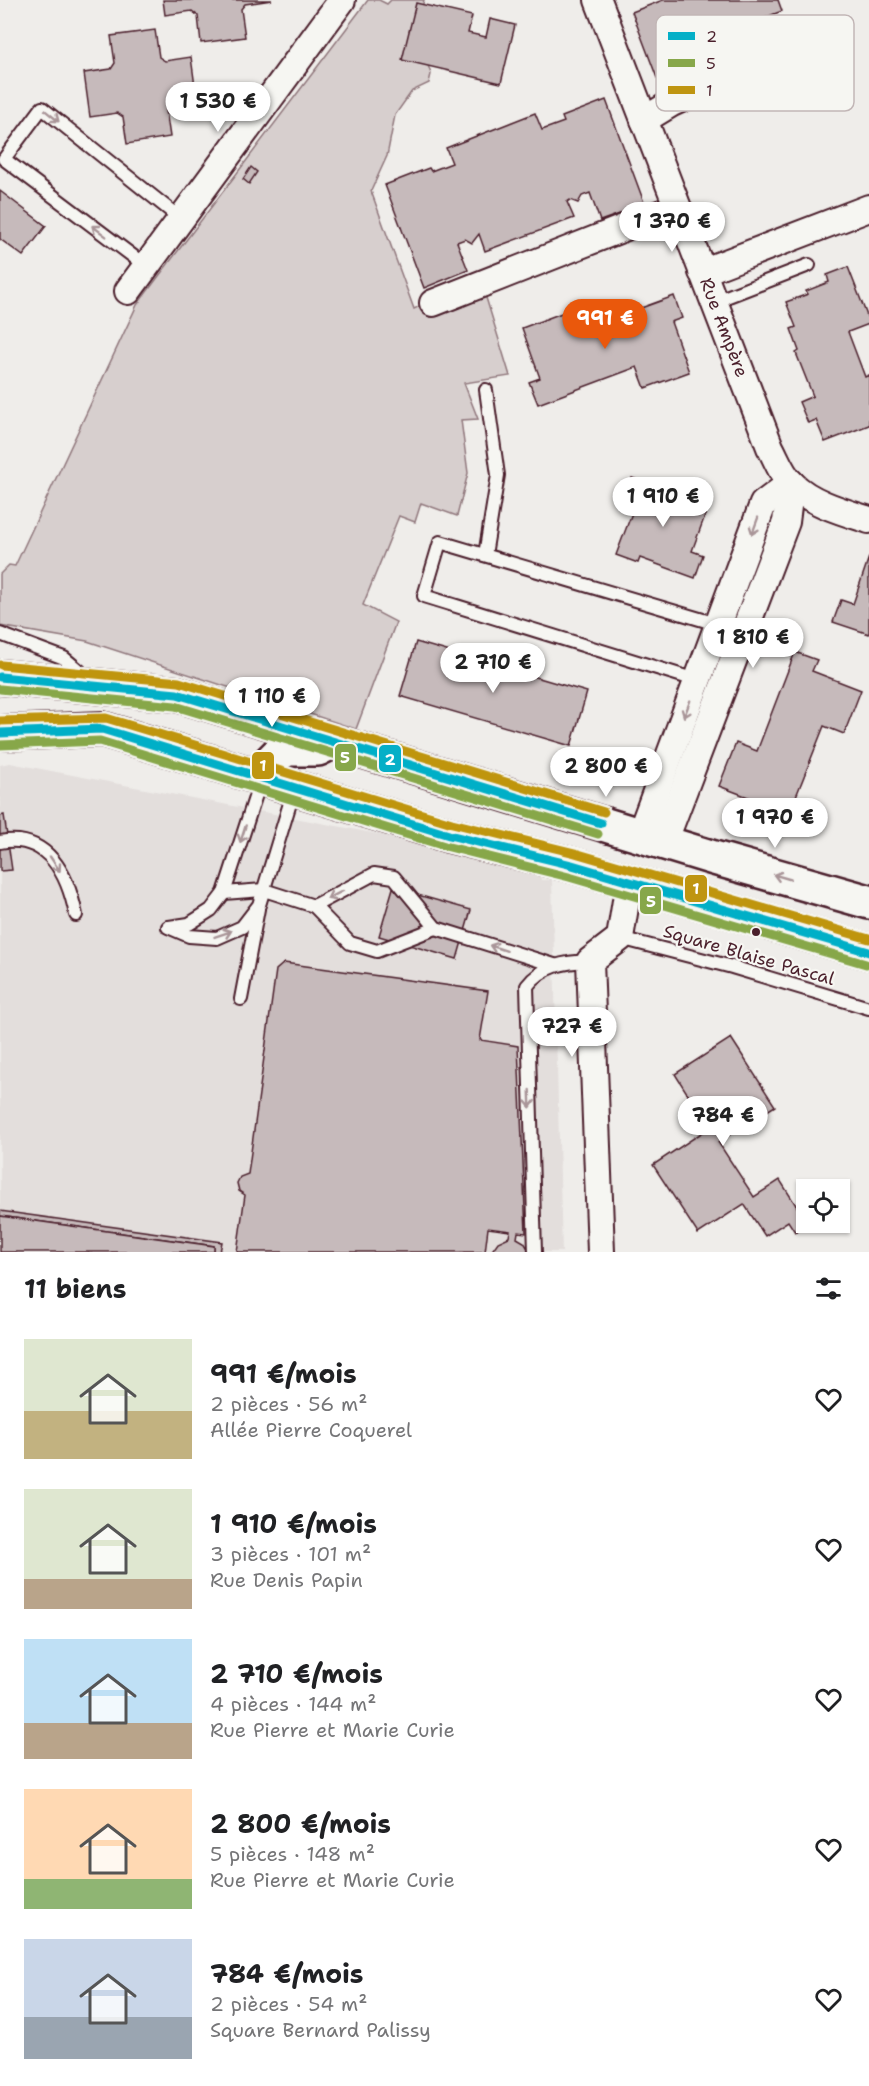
<!DOCTYPE html>
<html lang="fr">
<head>
<meta charset="utf-8">
<style>
  body { margin:0; font-family:"Shantell Sans",sans-serif; background:#f6f6f6; color:#202124; height:100vh; display:flex; flex-direction:column; font-size:22px; white-space:nowrap }
  * { box-sizing:border-box; margin:0 }
  p { font-size:20px; color:#757577 }
  .icon { flex:none; width:33px; height:33px; fill:none; stroke:currentColor; stroke-width:2; stroke-linecap:round; stroke-linejoin:round }
  .map { position:relative; height:1252px; overflow:hidden }
  .sheet { display:flex; flex-direction:column; background:#fff; flex:1 }
  .sheet>* { flex:none }
  .fabs { position:absolute; left:796px; top:1179px; display:grid; gap:12px }
  .fabs a { display:grid; place-items:center; width:54px; height:54px; border-radius:0px; background:#fff; box-shadow:0 2px 4px #0004; font-size:30px }
  .price { position:absolute; translate:-50% -51px; padding:0 14px; border-radius:21px; background:#fff; color:#222; font-size:20px; line-height:39px; filter:drop-shadow(0 2px 3px #0008) }
  .price::after { content:''; position:absolute; left:50%; top:36px; width:18px; height:14px; margin-left:-9px; background:inherit; clip-path:polygon(0 0,100% 0,50% 100%) }
  .price.selected { background:#ea580c; color:#fff }
  ul { padding:0; list-style:none }
  li { display:flex; align-items:center; gap:18px; height:150px; padding:0 24px }
  li span { display:grid; place-items:center; flex:none; width:168px; height:120px; border-radius:0px; color:#555 }
  li>.icon { margin-inline-start:auto }
  span .icon { width:72px; height:72px; fill:#fffc; stroke-width:1 }
  li b { font-size:26px }
  h2 { display:flex; justify-content:space-between; align-items:center; height:72px; padding:0 24px; font-size:26px }
  .map>svg:first-child { display:block }
  .built { fill:#e3dedc }
  .green { fill:#d7cfce; stroke:#90777c; stroke-width:1.5 }
  .building { fill:#c6babb; stroke:#4a1f2b; stroke-width:1.5 }
  .lines { fill:none; stroke-linecap:round; stroke-linejoin:round }
  .service-casing { stroke:#4a1f2b; stroke-width:16 }
  .minor-casing { stroke:#4a1f2b; stroke-width:30 }
  .secondary-casing { stroke:#4a1f2b; stroke-width:38 }
  .service { stroke:#f6f6f2; stroke-width:12 }
  .minor { stroke:#f6f6f2; stroke-width:26 }
  .secondary { stroke:#f6f6f2; stroke-width:33 }
  .bus-1-casing { stroke:#f6f6f2; stroke-width:14 }
  .bus-2-casing { stroke:#f6f6f2; stroke-width:14 }
  .bus-3-casing { stroke:#f6f6f2; stroke-width:14 }
  .bus-1 { stroke:#05afc7; stroke-width:9 }
  .bus-2 { stroke:#87a74a; stroke-width:9 }
  .bus-3 { stroke:#bf9511; stroke-width:9 }
  .oneway { stroke:#a99598 }
  .bus-dot { fill:#4a1f2b; stroke:#f6f6f2; stroke-width:2 }
  .labels { text-anchor:middle; dominant-baseline:central; stroke-width:4.5; stroke-linejoin:round; paint-order:stroke }
  .street-label { font-size:18px; fill:#4a1f2b; stroke:#f6f6f2 }
  .key { fill:#f6f6f2; stroke:#c2b6b6; stroke-width:1.5 }
  .key-label { font-size:16px; fill:#4a1f2b }
  .line-badge { stroke:#f6f6f2; stroke-width:2 }
  .badge-label { font-size:16px; text-anchor:middle; font-weight:bold; fill:#fff }
</style>
</head>
<body>
<div class="map">
<svg width="869" height="1252" viewBox="0 0 869 1252">
  <rect width="100%" height="100%" fill="#efedea"/>
  <filter id="ink" filterUnits="userSpaceOnUse"><feTurbulence type="fractalNoise" baseFrequency=".0167" numOctaves="2"/><feDisplacementMap in="SourceGraphic" scale="12" xChannelSelector="R" yChannelSelector="G"/><feConvolveMatrix kernelMatrix="1 2 1 2 8 2 1 2 1" color-interpolation-filters="sRGB"/></filter>
  <g filter="url(#ink)">
    <!-- built -->
    <path class="built" d="M10,763L435,845L540,874L541,880H552L562,1252H0V765Z"/>
    <!-- green -->
    <path class="green" d="M368,0H379L387,4L391,0H424L416,29L431,74L429,83L412,91L395,115L387,156L371,191L414,309L480,278L510,376L464,383L478,419L461,420L468,473L457,516L421,503L415,522L399,516L363,605L396,622L356,729L87,641L0,626V574L9,565L15,566L137,305Z"/>
    <!-- building -->
    <g class="building">
      <path d="M163,0H272L245,4L241,9L245,37L201,43L198,16L192,11L165,15Z"/>
      <path d="M663,0H778L782,11L761,19L766,35L745,43L735,19L713,27L716,36L694,44L703,69L682,77L679,69L657,78L632,12Z"/>
      <path d="M416,3L472,16L468,33L486,37L490,19L515,25L501,83L402,60Z"/>
      <path d="M155,30L159,57L165,61L191,57L197,101L170,105L166,110L170,137L127,144L123,117L117,113L90,117L84,73L111,69L115,63L111,36Z"/>
      <path d="M606,100L645,205L600,221L590,193L582,196L578,203L570,200L567,202L574,218L485,251L479,234L472,243L465,239L457,242L468,270L424,288L385,185L429,168L431,171L452,163L446,148L535,113L542,130L564,122L562,117Z"/>
      <path d="M251,167L257,172L249,184L243,179Z"/>
      <path d="M0,191L46,226L23,256L0,239Z"/>
      <path d="M848,267L869,321V324L848,332L865,377L869,375V425L825,442L816,420L808,423L799,402L813,396L796,353L799,351L791,329L796,327L786,302L808,294L806,291L829,282L827,275Z"/>
      <path d="M674,296L682,318L671,322L689,372L645,388L637,367L538,404L529,382L540,378L522,328L567,311L575,332Z"/>
      <path d="M632,478L687,499L689,495L710,502L692,551L703,555L695,578L640,558L638,563L616,555L635,505L623,501Z"/>
      <path d="M869,557V634L833,622L841,600L853,604Z"/>
      <path d="M416,642L587,692L571,746L400,696Z"/>
      <path d="M795,652L817,660L812,671L861,690L844,734L824,726L785,824L765,816L769,805L719,786L736,743L757,751Z"/>
      <path d="M4,815L12,870L0,871V816Z"/>
      <path d="M393,888L471,910L457,959L379,936Z"/>
      <path d="M284,963L488,991L480,1040L518,1046L526,1233L518,1232L517,1238L524,1242L530,1252H491L498,1242L509,1237L510,1231L488,1228L485,1252H237L245,1195L239,1191L237,1183L240,1177L248,1174L276,970Z"/>
      <path d="M731,1038L775,1106L718,1142L754,1197L780,1180L808,1224L795,1232L788,1221L765,1236L744,1204L698,1234L653,1165L709,1128L675,1074Z"/>
      <path d="M0,1211L222,1242L220,1252H214V1246L0,1216Z"/>
      <path d="M0,1216L214,1246V1252H0Z"/>
    </g>
    <g class="lines">
      <!-- service casing -->
      <g class="service-casing">
        <g id="service">
          <path d="M146,266L4,159L42,108L181,219"/>
          <path d="M713,302L809,265"/>
          <path d="M485,555L498,475L486,390"/>
          <path d="M0,634L64,658L88,678"/>
          <path d="M699,681L424,596L440,542L720,625"/>
          <path d="M0,842C48,833 68,875 76,915"/>
          <path d="M224,893L264,890L314,906L374,874L394,877L436,928L554,965"/>
          <path d="M314,906L350,943L377,951L436,928"/>
          <path d="M168,927L189,936L217,938L242,927L259,905L294,790"/>
          <path d="M169,927L189,924L211,910L224,893L261,779"/>
          <path d="M620,938L732,967L869,1008"/>
          <path d="M241,999L258,909"/>
          <path d="M535,1252L527,986C543,965 565,962 590,961"/>
        </g>
      </g>
      <!-- minor casing -->
      <g class="minor-casing">
        <g id="minor">
          <path id="s1" d="M598,0L770,447C776,458 782,475 792,484C811,503 844,512 869,520"/>
          <path d="M644,120L672,103L769,59"/>
          <path d="M702,272L869,208"/>
          <path d="M128,291L342,0"/>
          <path d="M433,303L677,207"/>
          <path d="M640,835L763,504L791,483"/>
          <path d="M664,842L786,522L791,483"/>
          <path d="M601,1252L590,961L620,938L629,882"/>
        </g>
      </g>
      <!-- secondary casing -->
      <g class="secondary-casing">
        <g id="secondary">
          <path d="M0,677L177,694L714,858L869,902"/>
          <path d="M0,733L102,729L449,835L572,865L869,952"/>
          <path d="M261,778L271,761L279,753L289,749H318L330,743"/>
        </g>
      </g>
      <!-- service -->
      <use href="#service" class="service"/>
      <!-- minor -->
      <use href="#minor" class="minor"/>
      <!-- secondary -->
      <use href="#secondary" class="secondary"/>
      <!-- bus-1 casing -->
      <g class="bus-1-casing">
        <g id="bus-1">
          <path d="M0,677L177,694L601,823"/>
          <path d="M0,733L102,729L449,835L572,865L869,952"/>
        </g>
      </g>
      <!-- bus-2 casing -->
      <g class="bus-2-casing">
        <g id="bus-2">
          <path d="M0,689L175,706L598,834"/>
          <path d="M0,745L100,741L445,846L569,877L866,964"/>
        </g>
      </g>
      <!-- bus-3 casing -->
      <g class="bus-3-casing">
        <g id="bus-3">
          <path d="M1,665L179,682L604,812"/>
          <path d="M0,721L106,718L452,823L575,853L869,939"/>
        </g>
      </g>
      <!-- bus-1 -->
      <use href="#bus-1" class="bus-1"/>
      <!-- bus-2 -->
      <use href="#bus-2" class="bus-2"/>
      <!-- bus-3 -->
      <use href="#bus-3" class="bus-3"/>
    </g>
    <!-- one-way arrows -->
    <defs><path id="oneway-shaft" d="M-6 0H5M1.5-3L5.5 0L1.5 3" fill="none" stroke-width="1.6" stroke-linecap="round" stroke-linejoin="round" transform="scale(1.5)"/></defs>
    <g class="oneway">
      <use href="#oneway-shaft" transform="translate(52 116) rotate(39)"/>
      <use href="#oneway-shaft" transform="translate(99 231) rotate(-143)"/>
      <use href="#oneway-shaft" transform="translate(755 526) rotate(110)"/>
      <use href="#oneway-shaft" transform="translate(687 709) rotate(111)"/>
      <use href="#oneway-shaft" transform="translate(243 834) rotate(108)"/>
      <use href="#oneway-shaft" transform="translate(55 864) rotate(56)"/>
      <use href="#oneway-shaft" transform="translate(782 877) rotate(-164)"/>
      <use href="#oneway-shaft" transform="translate(335 895) rotate(153)"/>
      <use href="#oneway-shaft" transform="translate(223 934) rotate(-19)"/>
      <use href="#oneway-shaft" transform="translate(498 948) rotate(-162)"/>
      <use href="#oneway-shaft" transform="translate(530 1099) rotate(88)"/>
    </g>
  </g>
  <!-- markers -->
  <circle class="bus-dot" cx="756" cy="932" r="5"/>
  <g class="labels">
    <!-- street labels -->
    <g class="street-label">
      <text stroke="none"><textPath href="#s1" startOffset="351">Rue Ampère</textPath></text>
      <text transform="translate(749 955) rotate(16)">Square Blaise Pascal</text>
    </g>
  </g>
  <!-- legend -->
  <rect x="656" y="15" width="198" height="96" rx="9" class="key"/>
  <rect x="668" y="32" width="27" height="8" fill="#05afc7"/>
  <rect x="668" y="59" width="27" height="8" fill="#87a74a"/>
  <rect x="668" y="86" width="27" height="8" fill="#bf9511"/>
  <g class="key-label">
    <text x="706" y="42">2</text>
    <text x="706" y="69">5</text>
    <text x="706" y="96">1</text>
  </g>
  <g class="line-badge">
    <rect x="334" y="743" width="23" height="29" rx="6" fill="#87a74a"/>
    <rect x="378" y="744" width="24" height="29" rx="6" fill="#05afc7"/>
    <rect x="251" y="751" width="24" height="29" rx="6" fill="#bf9511"/>
    <rect x="684" y="874" width="24" height="29" rx="6" fill="#bf9511"/>
    <rect x="639" y="886" width="23" height="29" rx="6" fill="#87a74a"/>
  </g>
  <g class="badge-label">
    <text x="345" y="763">5</text>
    <text x="390" y="765">2</text>
    <text x="263" y="771">1</text>
    <text x="696" y="894">1</text>
    <text x="651" y="907">5</text>
  </g>
</svg>
<div class="fabs">
<a><svg class="icon" aria-label="locate" viewBox="0 0 24 24"><circle cx="12" cy="12" r="6"/><path d="M12 2v4M12 18v4M2 12h4M18 12h4"/></svg></a>
</div>
<b class="price" style="left:218px;top:133px">1 530 €</b>
<b class="price" style="left:672px;top:253px">1 370 €</b>
<b class="price selected" style="left:605px;top:350px">991 €</b>
<b class="price" style="left:663px;top:528px">1 910 €</b>
<b class="price" style="left:753px;top:669px">1 810 €</b>
<b class="price" style="left:493px;top:694px">2 710 €</b>
<b class="price" style="left:272px;top:728px">1 110 €</b>
<b class="price" style="left:606px;top:798px">2 800 €</b>
<b class="price" style="left:775px;top:849px">1 970 €</b>
<b class="price" style="left:572px;top:1058px">727 €</b>
<b class="price" style="left:723px;top:1147px">784 €</b>
</div>
<section class="sheet">
<h2>11 biens<svg class="icon" aria-label="filters" viewBox="0 0 24 24"><path d="M4 7h16M4 17h16"/><circle cx="9" cy="7" r="2"/><circle cx="15" cy="17" r="2"/></svg></h2>
<ul>
<li><span style="background:linear-gradient(#dfe7d0 60%,#c2b280 0)"><svg class="icon" aria-label="home" viewBox="0 0 24 24"><path d="M3 11l9-7 9 7M6 9v11h12V9"/></svg></span><div><b>991 €/mois</b><p>2 pièces · 56 m²</p><p>Allée Pierre Coquerel</p></div><svg class="icon" aria-label="heart" viewBox="0 0 24 24"><path d="M12 20l-8-8c-3-5 5-10 8-4 3-6 11-1 8 4z"/></svg></li>
<li><span style="background:linear-gradient(#dfe7d0 75%,#b9a48a 0)"><svg class="icon" aria-label="home" viewBox="0 0 24 24"><path d="M3 11l9-7 9 7M6 9v11h12V9"/></svg></span><div><b>1 910 €/mois</b><p>3 pièces · 101 m²</p><p>Rue Denis Papin</p></div><svg class="icon" aria-label="heart" viewBox="0 0 24 24"><path d="M12 20l-8-8c-3-5 5-10 8-4 3-6 11-1 8 4z"/></svg></li>
<li><span style="background:linear-gradient(#bfe0f5 70%,#b9a48a 0)"><svg class="icon" aria-label="home" viewBox="0 0 24 24"><path d="M3 11l9-7 9 7M6 9v11h12V9"/></svg></span><div><b>2 710 €/mois</b><p>4 pièces · 144 m²</p><p>Rue Pierre et Marie Curie</p></div><svg class="icon" aria-label="heart" viewBox="0 0 24 24"><path d="M12 20l-8-8c-3-5 5-10 8-4 3-6 11-1 8 4z"/></svg></li>
<li><span style="background:linear-gradient(#ffd9b3 75%,#8fb573 0)"><svg class="icon" aria-label="home" viewBox="0 0 24 24"><path d="M3 11l9-7 9 7M6 9v11h12V9"/></svg></span><div><b>2 800 €/mois</b><p>5 pièces · 148 m²</p><p>Rue Pierre et Marie Curie</p></div><svg class="icon" aria-label="heart" viewBox="0 0 24 24"><path d="M12 20l-8-8c-3-5 5-10 8-4 3-6 11-1 8 4z"/></svg></li>
<li><span style="background:linear-gradient(#c9d6e8 65%,#9aa5b1 0)"><svg class="icon" aria-label="home" viewBox="0 0 24 24"><path d="M3 11l9-7 9 7M6 9v11h12V9"/></svg></span><div><b>784 €/mois</b><p>2 pièces · 54 m²</p><p>Square Bernard Palissy</p></div><svg class="icon" aria-label="heart" viewBox="0 0 24 24"><path d="M12 20l-8-8c-3-5 5-10 8-4 3-6 11-1 8 4z"/></svg></li>
</ul>
</section>
</body>
</html>
